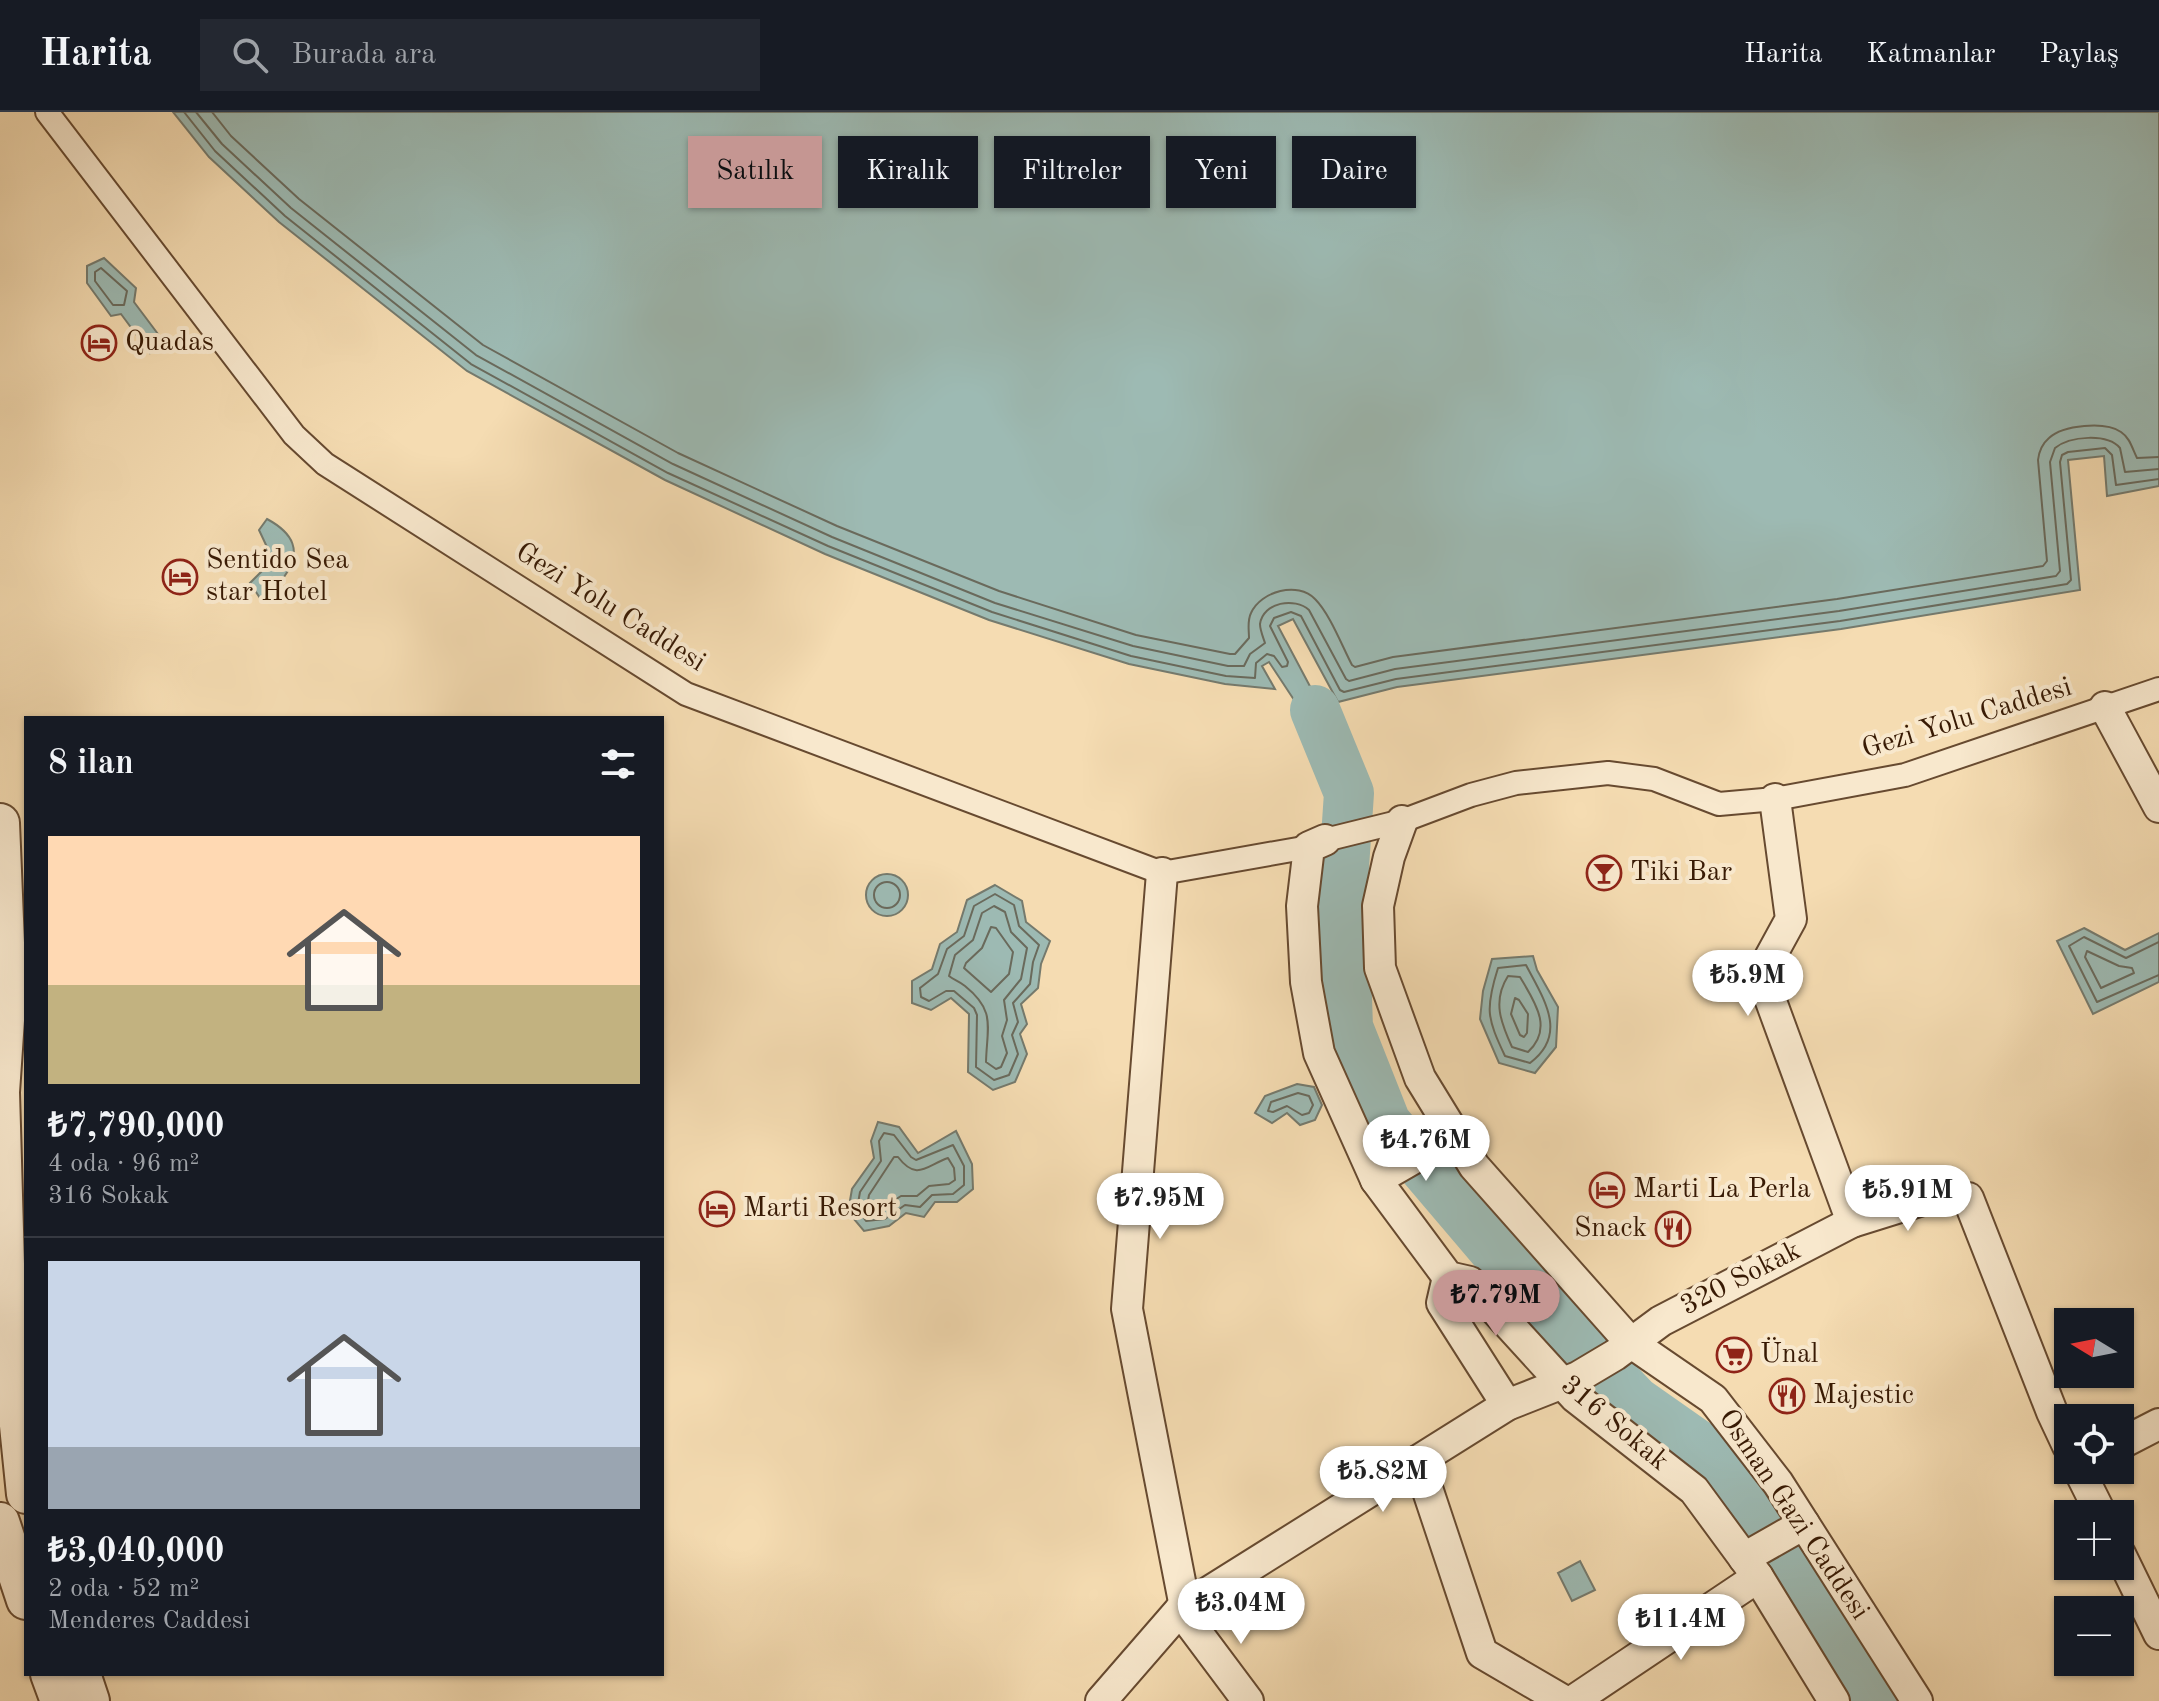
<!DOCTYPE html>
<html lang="tr">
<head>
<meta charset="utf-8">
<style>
  body { margin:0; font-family:"Old Standard TT",serif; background:#242831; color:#f1f3f6; height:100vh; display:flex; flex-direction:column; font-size:30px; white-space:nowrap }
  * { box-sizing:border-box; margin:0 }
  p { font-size:26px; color:#9ea1a6 }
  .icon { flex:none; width:44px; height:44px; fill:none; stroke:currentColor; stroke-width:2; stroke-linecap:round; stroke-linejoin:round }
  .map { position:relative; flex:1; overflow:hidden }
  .side { position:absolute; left:24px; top:604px; width:640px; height:960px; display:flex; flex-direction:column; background:#171b24; border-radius:0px; box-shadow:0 2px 6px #0004 }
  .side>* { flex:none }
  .top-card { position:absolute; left:688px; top:24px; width:760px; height:72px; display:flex; gap:16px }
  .needle { width:52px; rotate:280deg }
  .tools { position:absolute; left:2054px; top:1196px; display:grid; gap:16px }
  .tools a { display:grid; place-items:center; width:80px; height:80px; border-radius:0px; background:#171b24; box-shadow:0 2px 6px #0004; font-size:40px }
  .price { position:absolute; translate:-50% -68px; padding:0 18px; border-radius:28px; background:#fff; color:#222; font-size:26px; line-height:52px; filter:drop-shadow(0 2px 4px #0008) }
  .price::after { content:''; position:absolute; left:50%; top:48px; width:24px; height:18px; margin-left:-12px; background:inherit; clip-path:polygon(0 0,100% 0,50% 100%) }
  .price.current { background:#c59692; color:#111 }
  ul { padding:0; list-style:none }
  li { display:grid; align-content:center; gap:16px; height:424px; padding:0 24px }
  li+li { border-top:2px solid #363941 }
  li span { display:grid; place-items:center; height:248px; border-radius:0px; color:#555 }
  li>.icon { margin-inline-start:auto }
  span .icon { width:144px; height:144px; fill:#fffc; stroke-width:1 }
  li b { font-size:34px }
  h2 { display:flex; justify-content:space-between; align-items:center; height:96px; padding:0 24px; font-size:34px }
  .pill { padding:0 28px; border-radius:0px; background:#171b24; box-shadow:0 2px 6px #0004; font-size:28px; line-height:72px }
  .pill.current { background:#c59692; color:#111 }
  header { display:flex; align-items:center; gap:48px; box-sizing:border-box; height:112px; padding:0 40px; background:#171b24; border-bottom:2px solid #363941 }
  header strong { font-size:38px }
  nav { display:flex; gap:44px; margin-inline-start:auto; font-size:28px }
  .search { width:560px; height:72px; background:#242831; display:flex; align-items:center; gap:20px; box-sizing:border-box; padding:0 28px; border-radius:0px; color:#9ea1a6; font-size:30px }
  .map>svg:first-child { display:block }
  .water { fill:#9dbab3; stroke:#757a6d; stroke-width:2 }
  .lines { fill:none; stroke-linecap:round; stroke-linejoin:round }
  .shore { stroke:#6a6a5c; stroke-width:2 }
  .river { stroke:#9dbab3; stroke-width:50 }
  .pedestrian-casing { stroke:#674a30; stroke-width:26 }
  .minor-casing { stroke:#674a30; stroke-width:34 }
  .tertiary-casing { stroke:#674a30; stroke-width:42 }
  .pedestrian { stroke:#f8e8cd; stroke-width:22 }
  .minor { stroke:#f8e8cd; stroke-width:30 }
  .tertiary { stroke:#f8e8cd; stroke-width:38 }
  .labels { text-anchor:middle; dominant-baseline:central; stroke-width:8; stroke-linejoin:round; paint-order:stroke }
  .poi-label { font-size:28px; fill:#381a04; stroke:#f8e8cd; text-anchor:start }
  .street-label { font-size:28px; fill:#381a04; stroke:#f8e8cd }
</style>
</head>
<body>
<header>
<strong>Harita</strong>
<div class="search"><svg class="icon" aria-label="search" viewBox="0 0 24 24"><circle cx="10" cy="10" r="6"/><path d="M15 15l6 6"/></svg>Burada ara</div>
<nav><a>Harita</a><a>Katmanlar</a><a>Paylaş</a></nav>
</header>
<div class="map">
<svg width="2159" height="1589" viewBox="0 0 2159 1589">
  <rect width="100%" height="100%" fill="#f5dcb2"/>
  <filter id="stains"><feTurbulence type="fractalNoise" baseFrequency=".0025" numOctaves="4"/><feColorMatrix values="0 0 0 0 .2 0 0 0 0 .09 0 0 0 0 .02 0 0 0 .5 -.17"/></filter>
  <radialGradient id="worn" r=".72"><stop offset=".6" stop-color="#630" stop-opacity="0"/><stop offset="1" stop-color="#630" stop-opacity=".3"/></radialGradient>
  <!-- water -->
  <g class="water">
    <path d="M173,0H2159V374L2107,384L2104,344L2068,348L2080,478L1841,517L1397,575L1338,590L1293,507L1278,514L1322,597L1302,600L1269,550L1262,554L1275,577L1225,572L1129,552L989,508L825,442L665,368L467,259L279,110L209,45Z"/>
    <path d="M104,146L136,176L134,190L164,230L150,241L121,202L111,204L87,171V154Z"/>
    <path d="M267,407C293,421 303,439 284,465C276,476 273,482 260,486L250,471L268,453L267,435L259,418Z"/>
    <circle cx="887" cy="783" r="21"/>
    <path d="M995,773L1022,789L1026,810L1050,829L1041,852L1038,876L1021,892L1027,912L1020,922L1027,942L1015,970L993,978L968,960L969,902L951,886L931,898L912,891V869L932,857L940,832L957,820L967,788Z"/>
    <path d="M2084,816L2125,838L2159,821V870L2093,902L2057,829Z"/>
    <path d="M1533,844L1537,858L1558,895L1556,935L1535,961L1499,951L1480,907L1483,879L1492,847Z"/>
    <path d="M1297,972L1314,975L1322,993L1315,1008L1300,1013L1287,1001L1272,1011L1255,1001L1265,984Z"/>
    <path d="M878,1010L899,1015L918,1041L956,1019L972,1052L973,1077L957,1090H935L924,1105L906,1101L889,1114L864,1119L848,1100L852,1077L874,1046L871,1029Z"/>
    <path d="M1580,1449L1595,1478L1572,1489L1558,1461Z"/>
  </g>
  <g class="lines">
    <!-- shore -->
    <g class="shore">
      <path d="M184,0L215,39L285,104L471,252L668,361L828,434L992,500L1131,544L1226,564L1255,566L1256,551L1267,542L1274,544L1282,555L1287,554L1288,550L1270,514L1274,506L1291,500L1301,504L1340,578L1344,580L1396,567L1840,509L2067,472L2071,468L2060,350L2062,343L2068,340L2105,336L2112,343L2116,373L2159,367"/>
      <path d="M196,0L222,32L291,96L476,243L673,352L832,425L995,491L1133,534L1228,554H1244L1250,542L1265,531C1263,525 1260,518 1260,512C1263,490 1295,485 1309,498L1346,567L1349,569L1395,557L1839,499L2056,464L2060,459L2050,350L2055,336C2070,324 2107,321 2120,336L2125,360L2159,357"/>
      <path d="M212,0L231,24L299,87L483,233L678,341L837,414L999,479L1136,523L1230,542H1235L1249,526C1249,518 1247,509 1251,501C1261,479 1298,469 1315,487C1330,502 1342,534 1352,553L1355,555L1393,545L1837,487L2043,454L2047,449L2038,348C2039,339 2042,332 2049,326C2063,313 2105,309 2121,320C2130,326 2132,336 2137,346L2159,345"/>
      <path d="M101,156L127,179L124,193H113L95,169V160Z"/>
      <circle cx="887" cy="783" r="13"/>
      <path d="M995,782L1014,793L1019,814L1039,833L1033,850L1030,872L1013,891L1018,910L1012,923L1018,942L1009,963L994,968L976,955L977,903L974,896L954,879H946L929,889L921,885L920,876L938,862L947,837L964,824L974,794Z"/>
      <path d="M994,794L1005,800L1011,820L1027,836L1021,867L1004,888L1007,908L1002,924L1007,941L1001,955L996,957L986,950C987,914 996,899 965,874C959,869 954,868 949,864L955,843L973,828L982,801Z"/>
      <path d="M991,815L996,816L1013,840L1009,862L991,880L964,856L966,851L982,836Z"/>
      <path d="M2159,830L2126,846L2084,825L2069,834L2097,890L2159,863"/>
      <path d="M2087,839L2119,854L2132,856L2134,861L2101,876L2085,845Z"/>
      <path d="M1526,853C1543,886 1569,922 1530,951L1505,944C1487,906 1485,897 1498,856Z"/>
      <path d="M1508,864L1520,865C1534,889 1554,916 1528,940L1512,935C1501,911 1492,889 1508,864Z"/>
      <path d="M1515,886L1519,888L1528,902L1527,921L1524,925L1520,923L1511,902Z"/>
      <path d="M1298,981L1309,984L1313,993L1309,1001L1302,1003L1287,994L1273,1000L1268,999L1271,990Z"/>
      <path d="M884,1021L894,1023L911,1045L916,1048L953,1033L964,1054V1073L953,1082L932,1083L920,1095L905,1093L885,1107L866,1109L857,1097L860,1080L881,1049L879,1029Z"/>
      <path d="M894,1045H898C917,1070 927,1053 948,1046L954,1056L955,1068L949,1072L929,1074L917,1084H901L881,1097L871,1099L867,1094L869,1083Z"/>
    </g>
    <!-- river -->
    <path class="river" d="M1315,598L1349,681L1343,770L1348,915L1386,1011L1505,1151L1635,1289L1722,1350L1874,1589"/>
    <!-- pedestrian casing -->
    <g class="pedestrian-casing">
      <g id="pedestrian">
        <path d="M47,0L294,323L325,352L686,582L1162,761L1309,735"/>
        <path d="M1325,728L1402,709L1471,683L1516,671L1608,661L1654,667L1719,692L1775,687L1905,663L2159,577"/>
      </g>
    </g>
    <!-- minor casing -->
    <g class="minor-casing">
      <g id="minor">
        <path d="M2105,595L2159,695"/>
        <path d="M1775,687L1791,807L1761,862L1852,1110"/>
        <path d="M1402,709L1389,745L1378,794L1380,856L1420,966L1474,1054L1630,1230L1713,1287L1778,1371L1917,1589"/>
        <path d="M1325,728L1309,735L1302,794L1306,870L1319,941L1376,1068L1448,1165L1470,1170L1575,1285L1694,1378L1758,1465L1834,1589"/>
        <path d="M1162,761L1127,1197L1185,1495L1180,1498L1248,1589"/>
        <path d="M1376,1068L1454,1023"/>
        <path d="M1448,1165L1442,1191L1507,1293"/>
        <path d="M2120,1332L2159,1312"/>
        <path d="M1418,1349L1482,1541L1564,1589"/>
        <path d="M2079,1358L2101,1402"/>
        <path d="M2120,1442L2159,1522"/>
        <path d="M1744,1446L1804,1412"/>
        <path d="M1185,1495L1507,1293L1578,1265L1615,1243L1661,1209L1852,1110L1932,1085L1968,1086L2052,1300L2068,1334"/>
        <path d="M1101,1589L1180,1498"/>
        <path d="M1573,1589L1758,1465"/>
      </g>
    </g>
    <!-- tertiary casing -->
    <g class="tertiary-casing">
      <g id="tertiary">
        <path d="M0,711L7,879L0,980L6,1186L26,1382"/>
        <path d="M0,1410L26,1488"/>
        <path d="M50,1562L60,1589"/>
        <path d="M81,1562L90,1589"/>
      </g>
    </g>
    <!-- pedestrian -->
    <use href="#pedestrian" class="pedestrian"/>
    <!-- minor -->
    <use href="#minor" class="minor"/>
    <!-- tertiary -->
    <use href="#tertiary" class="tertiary"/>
  </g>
  <!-- icons -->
  <defs>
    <g id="hotel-ring" transform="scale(1.8)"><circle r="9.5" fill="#f8e8cd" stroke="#8f2418" stroke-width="1.5"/><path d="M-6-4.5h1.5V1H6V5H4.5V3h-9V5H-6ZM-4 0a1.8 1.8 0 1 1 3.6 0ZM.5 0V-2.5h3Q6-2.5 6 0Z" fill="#8f2418"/></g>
    <g id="bar-ring" transform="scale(1.8)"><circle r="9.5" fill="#f8e8cd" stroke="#8f2418" stroke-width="1.5"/><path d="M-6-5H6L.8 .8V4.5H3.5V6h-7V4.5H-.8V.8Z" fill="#8f2418"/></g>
    <g id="restaurant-ring" transform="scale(1.8)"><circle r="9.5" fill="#f8e8cd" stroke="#8f2418" stroke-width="1.5"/><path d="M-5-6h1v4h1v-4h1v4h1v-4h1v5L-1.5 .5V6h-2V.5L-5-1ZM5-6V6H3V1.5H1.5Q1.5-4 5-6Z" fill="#8f2418"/></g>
    <g id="supermarket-ring" transform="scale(1.8)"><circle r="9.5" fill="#f8e8cd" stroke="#8f2418" stroke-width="1.5"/><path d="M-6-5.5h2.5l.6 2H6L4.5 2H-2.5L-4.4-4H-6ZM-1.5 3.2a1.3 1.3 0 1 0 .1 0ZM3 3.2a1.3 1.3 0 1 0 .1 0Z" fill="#8f2418"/></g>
  </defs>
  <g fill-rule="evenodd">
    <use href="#hotel-ring" x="99" y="231"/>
    <use href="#hotel-ring" x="180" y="465"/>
    <use href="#bar-ring" x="1604" y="761"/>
    <use href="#hotel-ring" x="1607" y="1078"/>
    <use href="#hotel-ring" x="717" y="1097"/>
    <use href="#restaurant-ring" x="1673" y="1117"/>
    <use href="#supermarket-ring" x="1734" y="1243"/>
    <use href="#restaurant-ring" x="1787" y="1284"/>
  </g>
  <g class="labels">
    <!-- poi labels -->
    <g class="poi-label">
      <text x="125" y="231">Quadas</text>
      <text x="206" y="449">Sentido Sea<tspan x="206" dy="32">star Hotel</tspan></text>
      <text x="1630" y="761">Tiki Bar</text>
      <text x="1633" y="1078">Marti La Perla</text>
      <text x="743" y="1097">Marti Resort</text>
      <text x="1647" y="1117" text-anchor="end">Snack</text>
      <text x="1760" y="1243">Ünal</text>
      <text x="1813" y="1284">Majestic</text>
    </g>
    <!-- street labels -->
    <g class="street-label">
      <text transform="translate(610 496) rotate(32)">Gezi Yolu Caddesi</text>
      <text transform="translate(1967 607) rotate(-17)">Gezi Yolu Caddesi</text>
      <text transform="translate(1741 1167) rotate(-27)">320 Sokak</text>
      <text transform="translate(1614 1312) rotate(40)">316 Sokak</text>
      <text transform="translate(1793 1403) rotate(56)">Osman Gazi Caddesi</text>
    </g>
  </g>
  <rect width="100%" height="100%" filter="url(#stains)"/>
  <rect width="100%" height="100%" fill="url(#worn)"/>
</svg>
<div class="tools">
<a><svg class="needle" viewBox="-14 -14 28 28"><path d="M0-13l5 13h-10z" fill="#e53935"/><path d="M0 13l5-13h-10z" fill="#9ea1a6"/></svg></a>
<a><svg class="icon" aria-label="locate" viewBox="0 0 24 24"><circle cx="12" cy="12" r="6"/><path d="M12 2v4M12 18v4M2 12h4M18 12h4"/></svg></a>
<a>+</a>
<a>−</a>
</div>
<b class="price" style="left:1748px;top:906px">₺5.9M</b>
<b class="price" style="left:1426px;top:1071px">₺4.76M</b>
<b class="price" style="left:1908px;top:1121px">₺5.91M</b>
<b class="price" style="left:1160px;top:1129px">₺7.95M</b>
<b class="price current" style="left:1496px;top:1226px">₺7.79M</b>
<b class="price" style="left:1383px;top:1402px">₺5.82M</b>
<b class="price" style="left:1241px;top:1534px">₺3.04M</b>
<b class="price" style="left:1681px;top:1550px">₺11.4M</b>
<div class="top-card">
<a class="pill current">Satılık</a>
<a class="pill">Kiralık</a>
<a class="pill">Filtreler</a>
<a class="pill">Yeni</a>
<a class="pill">Daire</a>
</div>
<section class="side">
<h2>8 ilan<svg class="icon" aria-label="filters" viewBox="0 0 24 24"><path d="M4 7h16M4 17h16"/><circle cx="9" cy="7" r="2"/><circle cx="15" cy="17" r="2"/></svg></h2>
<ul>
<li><span style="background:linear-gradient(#ffd9b3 60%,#c2b280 0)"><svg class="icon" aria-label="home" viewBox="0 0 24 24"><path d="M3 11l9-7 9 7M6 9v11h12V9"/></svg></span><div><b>₺7,790,000</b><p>4 oda · 96 m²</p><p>316 Sokak</p></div></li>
<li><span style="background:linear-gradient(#c9d6e8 75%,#9aa5b1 0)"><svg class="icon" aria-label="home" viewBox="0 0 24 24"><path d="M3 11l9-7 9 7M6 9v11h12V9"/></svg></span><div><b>₺3,040,000</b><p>2 oda · 52 m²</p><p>Menderes Caddesi</p></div></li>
</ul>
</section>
</div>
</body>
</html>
